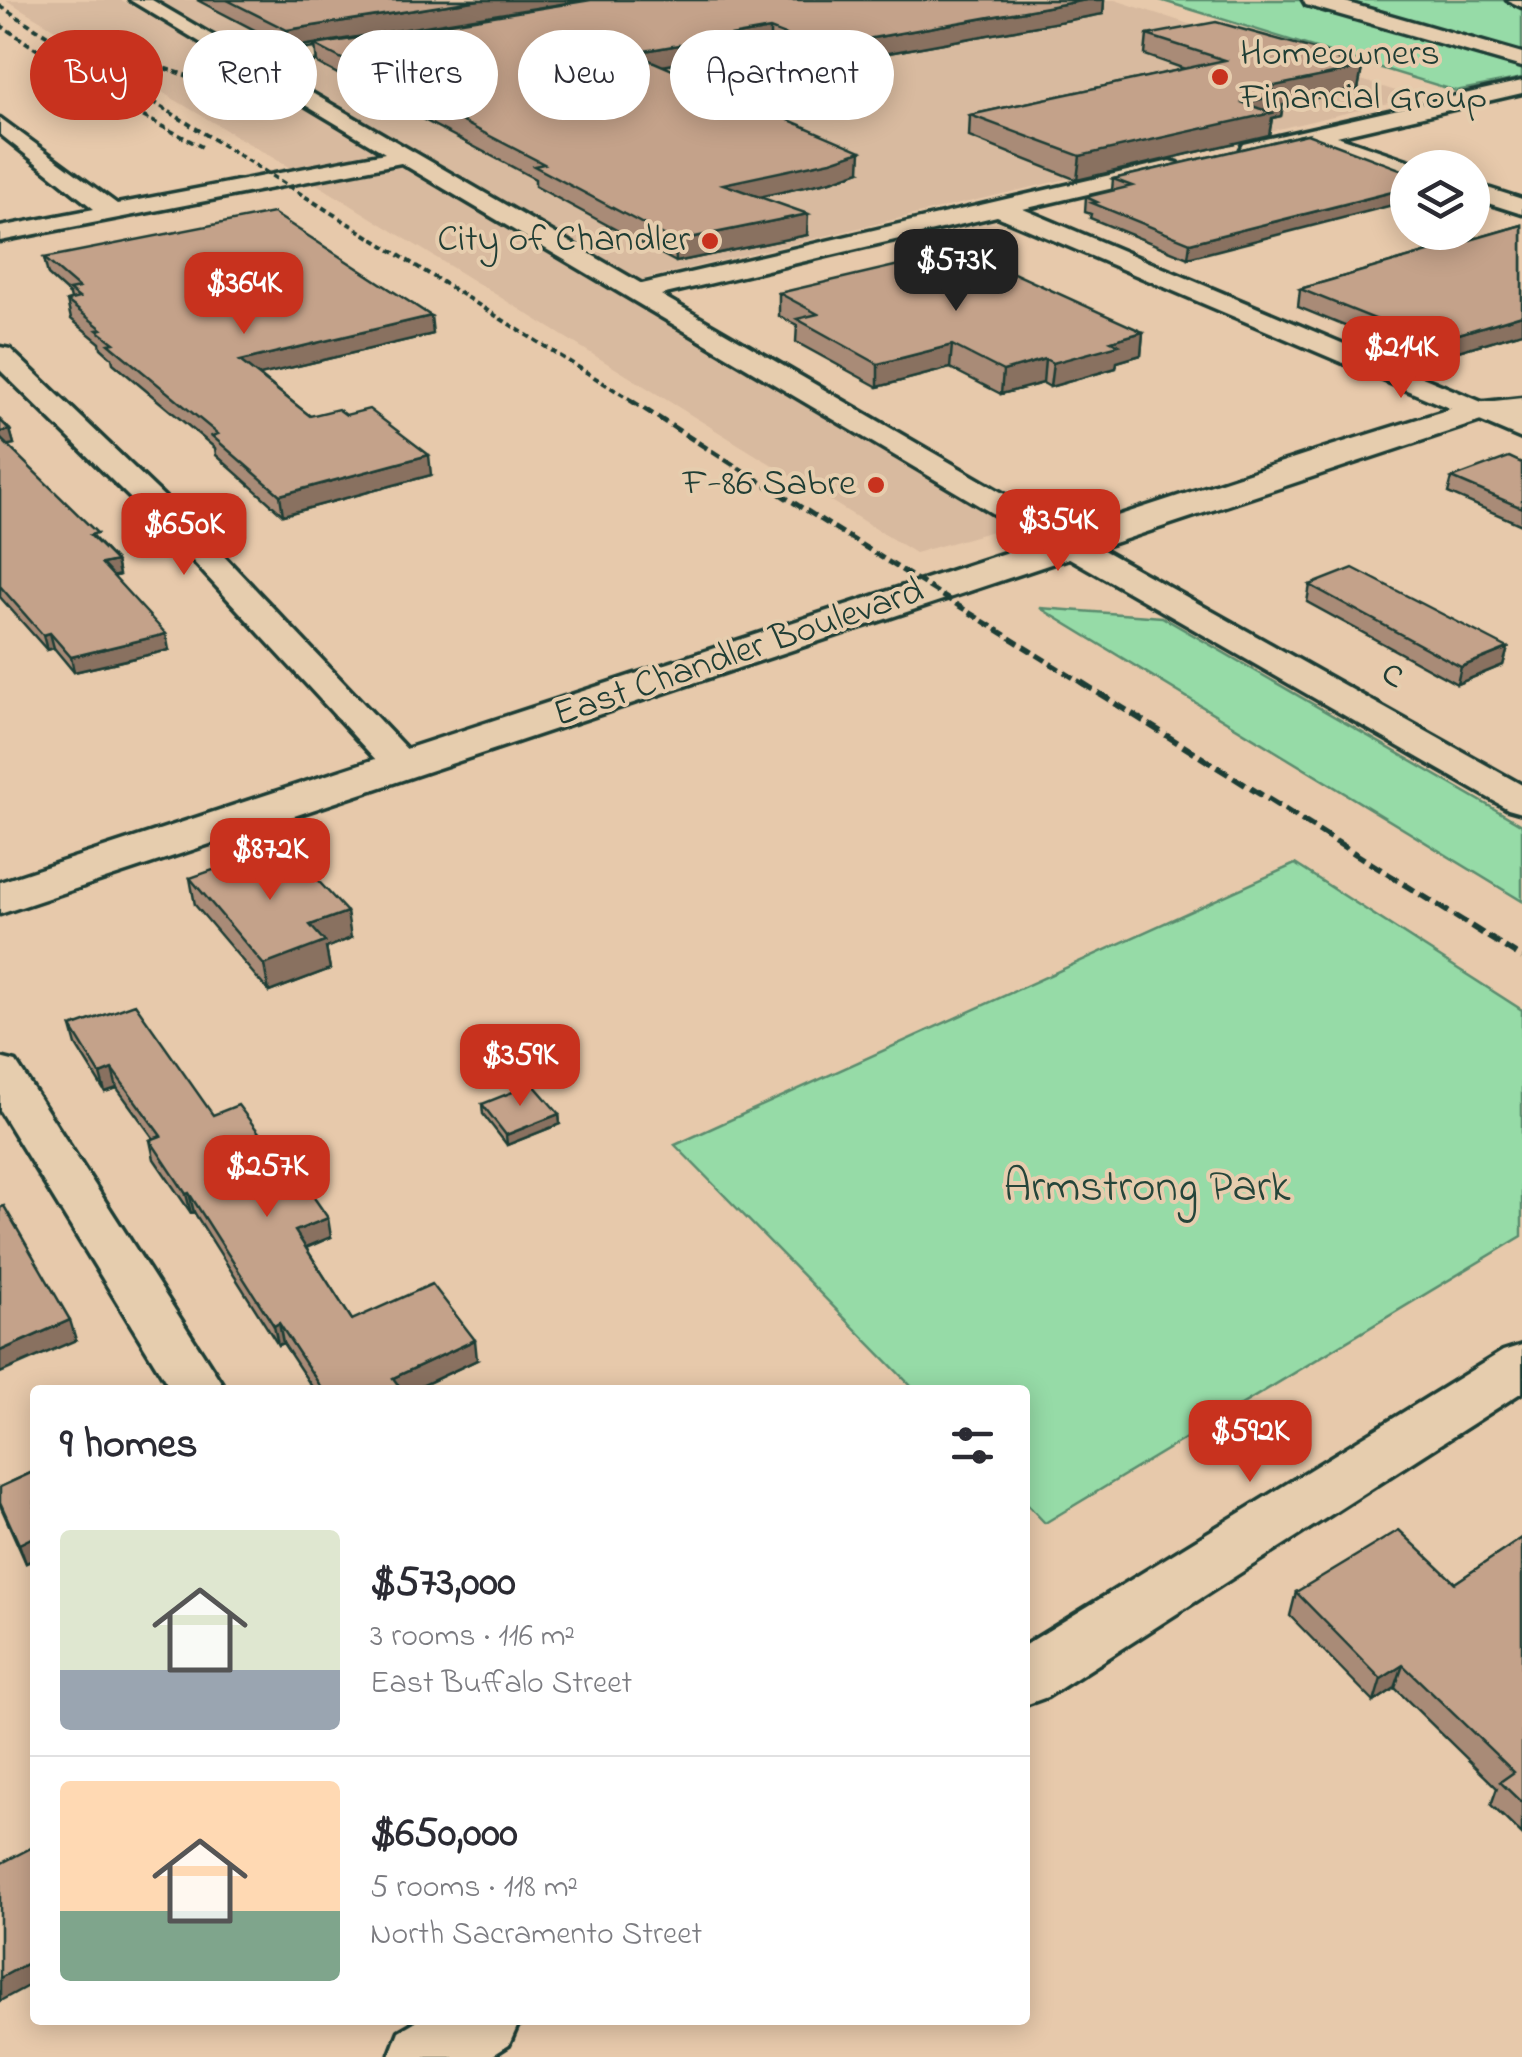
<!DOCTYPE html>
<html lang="en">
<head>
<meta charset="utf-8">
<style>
  body { margin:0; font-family:"Indie Flower",sans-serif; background:#f2f2f3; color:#2b2b33; height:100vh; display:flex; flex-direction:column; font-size:38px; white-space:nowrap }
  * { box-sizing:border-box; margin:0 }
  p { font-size:32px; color:#7c7c81 }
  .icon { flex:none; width:55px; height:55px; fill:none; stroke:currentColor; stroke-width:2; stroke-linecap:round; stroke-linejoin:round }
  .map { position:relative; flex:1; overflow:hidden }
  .drawer { position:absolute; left:30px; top:1385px; width:1000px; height:640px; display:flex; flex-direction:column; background:#fff; border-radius:10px; box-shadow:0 5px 25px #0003 }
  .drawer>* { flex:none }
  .top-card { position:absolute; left:30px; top:30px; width:1000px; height:90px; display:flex; gap:20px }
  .buttons { position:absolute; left:1390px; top:150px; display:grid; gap:20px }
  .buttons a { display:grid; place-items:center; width:100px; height:100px; border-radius:50%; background:#fff; box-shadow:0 5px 25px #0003; font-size:50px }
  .price { position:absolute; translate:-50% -85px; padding:0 22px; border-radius:20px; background:#c8321e; color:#fff; font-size:32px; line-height:65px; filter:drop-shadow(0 2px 5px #0008) }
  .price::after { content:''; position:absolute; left:50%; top:60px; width:30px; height:22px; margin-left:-15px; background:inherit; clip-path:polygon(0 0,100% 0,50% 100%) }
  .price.selected { background:#222; color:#fff }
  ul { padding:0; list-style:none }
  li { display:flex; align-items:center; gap:30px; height:250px; padding:0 30px }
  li+li { border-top:2px solid #e1e1e2 }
  li span { display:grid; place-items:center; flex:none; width:280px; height:200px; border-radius:10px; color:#555 }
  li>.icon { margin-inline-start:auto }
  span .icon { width:120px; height:120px; fill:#fffc; stroke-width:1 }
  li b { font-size:42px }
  h2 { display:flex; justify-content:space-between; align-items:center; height:120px; padding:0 30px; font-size:42px }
  .tag { padding:0 35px; border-radius:45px; background:#fff; box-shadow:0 5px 25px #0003; font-size:35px; line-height:90px }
  .tag.selected { background:#c8321e; color:#fff }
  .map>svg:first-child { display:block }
  .built { fill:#d8ba9f }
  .green { fill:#96dba7; stroke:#5a8c6e; stroke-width:2.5 }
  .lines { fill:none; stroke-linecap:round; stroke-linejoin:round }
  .minor-casing { stroke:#1f3d34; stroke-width:7 }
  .major-casing { stroke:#1f3d34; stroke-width:7 }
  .minor { fill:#e6cdae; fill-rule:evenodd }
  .major { fill:#e6cdae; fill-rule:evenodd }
  .rail-far2 { stroke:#1f3d34; stroke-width:4; stroke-dasharray:6 4; stroke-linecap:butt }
  .rail-far1 { stroke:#1f3d34; stroke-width:5; stroke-dasharray:11 5; stroke-linecap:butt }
  .rail { stroke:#1f3d34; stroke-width:6; stroke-dasharray:14 6; stroke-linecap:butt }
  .wall { fill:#a98b77; stroke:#1f3d34; stroke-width:2.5 }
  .shaded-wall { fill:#897161; stroke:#1f3d34; stroke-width:2.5 }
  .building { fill:#c4a28a; stroke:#1f3d34; stroke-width:2.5 }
  .poi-dot { fill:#c8321e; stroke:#e6cdae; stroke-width:4 }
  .labels { text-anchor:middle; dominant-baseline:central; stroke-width:8; stroke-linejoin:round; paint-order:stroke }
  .far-poi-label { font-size:38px; fill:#1f3d34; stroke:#e6cdae; text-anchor:end }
  .far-street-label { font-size:38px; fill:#1f3d34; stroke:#e6cdae }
  .street-label { font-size:45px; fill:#1f3d34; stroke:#e6cdae }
  .park-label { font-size:45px; fill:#25453a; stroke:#e6cdae }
</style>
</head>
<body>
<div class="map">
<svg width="1522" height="2057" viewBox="0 0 1522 2057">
  <rect width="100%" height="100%" fill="#e7c9ab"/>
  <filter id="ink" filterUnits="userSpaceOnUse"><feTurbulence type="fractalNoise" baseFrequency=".01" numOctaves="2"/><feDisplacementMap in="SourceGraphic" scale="20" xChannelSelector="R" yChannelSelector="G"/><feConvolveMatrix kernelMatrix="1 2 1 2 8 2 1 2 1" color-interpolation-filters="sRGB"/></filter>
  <g filter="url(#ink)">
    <!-- built -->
    <path class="built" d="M6,0H121L146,14L173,10L158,0H594L271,53L296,68L698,0H1115L1414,97L647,278L637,293L1028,521L915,553L302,175Z"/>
    <!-- green -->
    <g class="green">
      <path d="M1160,0H1504L1522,5V78L1456,91Z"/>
      <path d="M1040,608L1162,617L1522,825V901Z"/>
      <path d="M1295,864L1522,1010V1236L1045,1523L1025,1502V1390H915L675,1145Z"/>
    </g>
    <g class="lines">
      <!-- minor casing -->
      <g class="minor-casing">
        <g id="minor">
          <path d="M130,0H152L251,58L382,40V48L375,50L267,67L642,284L1170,161L1178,163L1181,168L1178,173L1023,209L1522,419V439L997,216L661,295L1039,514L1522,785V813L1508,809L1017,528L401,163L0,241V227L94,209L0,134V118L117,204L385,153Z"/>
          <path d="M1507,0H1522V7Z"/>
          <path d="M1522,81V93L1337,136L1416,163L1419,168H1408V175L1312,141L1251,156L1240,149L1243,144Z"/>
          <path d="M1472,183L1522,199V214L1472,198Z"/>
          <path d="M0,347L10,349L202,533L415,758L421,766L415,774L402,777L389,774L180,547L0,370Z"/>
          <path d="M0,1058L16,1062L226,1390H171L0,1111Z"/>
          <path d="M1522,1345V1392L1047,1697L1025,1705V1645L1503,1351Z"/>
          <path d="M418,2020H520L509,2045L490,2057H389L399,2031Z"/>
        </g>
      </g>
      <!-- major casing -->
      <g class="major-casing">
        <g id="major">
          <path d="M1303,0H1338L1522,53V67L1306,5Z"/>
          <path d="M1522,398V420L1481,421L1357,462L0,914V882L1331,446L1466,404Z"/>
        </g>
      </g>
      <!-- minor -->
      <use href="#minor" class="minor"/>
      <!-- major -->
      <use href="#major" class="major"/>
      <!-- rail-far2 -->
      <g class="rail-far2">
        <path d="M0,6L634,402"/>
        <path d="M0,25L121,105L204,148"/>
        <path d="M70,38L185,75L257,110"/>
      </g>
      <!-- rail-far1 -->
      <path class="rail-far1" d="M630,400L1085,685"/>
      <!-- rail -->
      <path class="rail" d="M1081,682L1522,958"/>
    </g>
    <!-- wall -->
    <g class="wall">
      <path d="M197,0H586L289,48Z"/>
      <path d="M591,0H1104L1103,14L850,60L834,56L806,61L770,47L663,66L860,171L831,181L759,197L807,235L676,262L535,186V179L317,63L315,45Z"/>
      <path d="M1147,35L1348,63L1362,68L1358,89L1283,105L1281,116L1272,118L1269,135L1077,180L969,137L970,115L1185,69L1145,55Z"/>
      <path d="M1307,134L1188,258L1090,218L1091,214L1085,212L1086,197L1112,191L1113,179Z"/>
      <path d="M1522,225V332L1428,360L1298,307L1300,289Z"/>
      <path d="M44,258L433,334L259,375L310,416L431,475L283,515L216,455L215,448L113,363L112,358L101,348L100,343L71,319L67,301L71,300L70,295L48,275Z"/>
      <path d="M779,293L1143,332L1141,355L1117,362L1116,368L1050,387L1043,383L1001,394L950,368L878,387L796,342L797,325L779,316Z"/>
      <path d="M0,420L10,430L14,444L7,445L116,561L119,575L113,577L169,650L74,672L54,648L47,650L0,597Z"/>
      <path d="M1522,463V525L1448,493L1452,478Z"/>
      <path d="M1310,585L1508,648L1503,665L1457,684L1307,602Z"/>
      <path d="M190,878L351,938L326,948L330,969L269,992L195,905Z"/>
      <path d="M71,1027L213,1115L331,1237L306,1248L352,1320L477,1360L413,1390H314L283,1343L278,1345L194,1212L191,1213L154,1159L150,1140L154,1139L117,1088L105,1092L76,1045Z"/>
      <path d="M482,1104L559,1114L560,1124L507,1145L483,1114Z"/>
      <path d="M35,1471V1559L26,1563L0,1505V1487Z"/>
      <path d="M1522,1538V1835L1491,1805L1497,1788L1395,1688L1374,1702L1290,1616L1296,1592L1455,1583Z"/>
    </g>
    <!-- shaded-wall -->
    <g class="shaded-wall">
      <path d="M479,0H586L289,48L287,30Z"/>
      <path d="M1086,0H1104L1103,14L850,60V42Z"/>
      <path d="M770,29V47L634,71L633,53Z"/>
      <path d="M834,38V56L806,61V43Z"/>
      <path d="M1349,59L1347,71L1362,68L1358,89L1283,105L1281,116L1272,118L1269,135L1077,180L1080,156L1244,103L1265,88L1340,61Z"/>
      <path d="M861,151L860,171L831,181L723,205V184Z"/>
      <path d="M1408,188V201L1188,258L1190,243Z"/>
      <path d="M808,214L807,235L676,262L675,241Z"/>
      <path d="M1522,315V332L1428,360L1432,342Z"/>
      <path d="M431,316L433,334L243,379L240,361Z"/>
      <path d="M1143,332L1141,355L1117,362L1116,368L1050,387L1053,363L1111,341Z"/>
      <path d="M952,345L950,368L878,387V364Z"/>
      <path d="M1045,359L1043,383L1001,394L1003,371Z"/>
      <path d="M10,430L14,444L0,447V432Z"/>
      <path d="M429,455L431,475L283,515L280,495Z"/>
      <path d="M116,561L119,575L105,579L102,564Z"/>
      <path d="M50,633L54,648L47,650L43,635Z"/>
      <path d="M166,634L169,650L74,672L71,657Z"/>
      <path d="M1508,648L1503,665L1457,684L1461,667Z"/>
      <path d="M347,912L351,938L326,948L330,969L269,992L264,965L310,925Z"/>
      <path d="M112,1069L117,1088L105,1092L100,1074Z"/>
      <path d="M559,1114L560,1124L507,1145L506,1135Z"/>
      <path d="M189,1193L194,1212L191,1213L186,1194Z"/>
      <path d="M328,1218L331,1237L299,1250L295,1231Z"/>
      <path d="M70,1320L76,1340L0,1373V1351Z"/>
      <path d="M279,1323L283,1343L278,1345L274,1326Z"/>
      <path d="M475,1340L477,1360L413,1390H395L393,1378Z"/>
      <path d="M35,1536V1559L26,1563L19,1544Z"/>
      <path d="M1403,1665L1395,1688L1374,1702L1381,1679Z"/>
      <path d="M35,1959V1982L0,2001V1978Z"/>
    </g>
    <!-- building -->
    <g class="building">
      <path d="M227,0H479L287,30Z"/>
      <path d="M591,0H1086L850,42L834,38L806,43L770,29L633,53L861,151L831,161L723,184L808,214L675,241L534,166L544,164L315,45Z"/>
      <path d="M1216,22L1349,59L1340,61L1362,68L1265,88L1284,94L1244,103L1272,113L1080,156L970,115L1225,60L1147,35Z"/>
      <path d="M1307,134L1408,172V188L1190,243L1092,203L1097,202L1086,197L1132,186L1113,179Z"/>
      <path d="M273,213L431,316L240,361L310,416L338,409L346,415L369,409L429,455L280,495L212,436L218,434L109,344L114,343L97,330L102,329L67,301L79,298L69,290L79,288L44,258Z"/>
      <path d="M1522,225V315L1432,342L1300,289Z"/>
      <path d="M963,250L1143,332L1111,341L1119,345L1053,363L1045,359L1003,371L952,345L878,364L797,319L818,314L779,293Z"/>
      <path d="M0,420L10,430L0,432Z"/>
      <path d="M0,438L97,533L90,535L116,561L102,564L166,634L71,657L50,633L43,635L0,586Z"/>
      <path d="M1509,457L1522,463V508L1452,478Z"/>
      <path d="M1353,568L1508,648L1461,667L1310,585Z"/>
      <path d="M285,845L347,912L310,925L325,942L264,965L190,878Z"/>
      <path d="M135,1004L213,1115L238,1105L285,1167L291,1164L328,1218L295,1231L352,1320L432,1284L475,1340L393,1378L402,1390H323L279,1323L274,1326L189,1193L186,1194L150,1140L161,1136L112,1069L100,1074L71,1027Z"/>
      <path d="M533,1084L559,1114L506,1135L482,1104Z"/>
      <path d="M4,1206L70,1320L0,1351V1208Z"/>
      <path d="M35,1471V1536L19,1544L0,1502V1487Z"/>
      <path d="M1399,1530L1455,1583L1522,1538V1803L1500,1782L1514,1772L1403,1665L1381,1679L1296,1592Z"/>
      <path d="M33,1847L35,1852V1959L0,1978V1864Z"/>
    </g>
  </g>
  <!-- markers -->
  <g class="poi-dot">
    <circle cx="1220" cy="77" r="10"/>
    <circle cx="710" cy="241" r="10"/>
    <circle cx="876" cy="485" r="10"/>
  </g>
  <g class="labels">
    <!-- far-poi labels -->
    <g class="far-poi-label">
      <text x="1240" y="55" text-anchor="start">Homeowners<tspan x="1240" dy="44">Financial Group</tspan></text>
      <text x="690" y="241">City of Chandler</text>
      <text x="856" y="485">F-86 Sabre</text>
    </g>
    <!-- far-street labels -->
    <g class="far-street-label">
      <text transform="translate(739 654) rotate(-19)">East Chandler Boulevard</text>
    </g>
    <!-- street labels -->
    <g class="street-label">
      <text transform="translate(1393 674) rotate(29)">c</text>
    </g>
    <!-- park labels -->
    <g class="park-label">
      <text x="1147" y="1189">Armstrong Park</text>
    </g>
  </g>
</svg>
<div class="buttons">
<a><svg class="icon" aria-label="layers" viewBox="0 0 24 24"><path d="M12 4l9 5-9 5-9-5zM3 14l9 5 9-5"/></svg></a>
</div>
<b class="price selected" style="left:956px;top:314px">$573K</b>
<b class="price" style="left:244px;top:337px">$364K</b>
<b class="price" style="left:1401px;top:401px">$214K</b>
<b class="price" style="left:1058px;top:574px">$354K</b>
<b class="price" style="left:184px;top:578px">$650K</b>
<b class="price" style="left:270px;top:903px">$872K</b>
<b class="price" style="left:520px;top:1109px">$359K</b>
<b class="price" style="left:267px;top:1220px">$257K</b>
<b class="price" style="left:1250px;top:1485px">$592K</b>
<div class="top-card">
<a class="tag selected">Buy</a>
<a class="tag">Rent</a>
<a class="tag">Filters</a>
<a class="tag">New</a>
<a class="tag">Apartment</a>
</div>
<section class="drawer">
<h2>9 homes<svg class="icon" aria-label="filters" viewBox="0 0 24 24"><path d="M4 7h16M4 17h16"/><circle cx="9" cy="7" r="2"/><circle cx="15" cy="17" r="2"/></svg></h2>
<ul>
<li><span style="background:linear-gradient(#dfe7d0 70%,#9aa5b1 0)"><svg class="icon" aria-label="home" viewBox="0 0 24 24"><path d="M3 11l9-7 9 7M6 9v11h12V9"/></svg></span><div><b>$573,000</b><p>3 rooms · 116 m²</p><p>East Buffalo Street</p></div></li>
<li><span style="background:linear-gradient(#ffd9b3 65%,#7fa58c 0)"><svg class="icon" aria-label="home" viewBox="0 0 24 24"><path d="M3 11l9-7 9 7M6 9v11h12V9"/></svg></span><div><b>$650,000</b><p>5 rooms · 118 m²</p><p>North Sacramento Street</p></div></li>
</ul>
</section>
</div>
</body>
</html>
